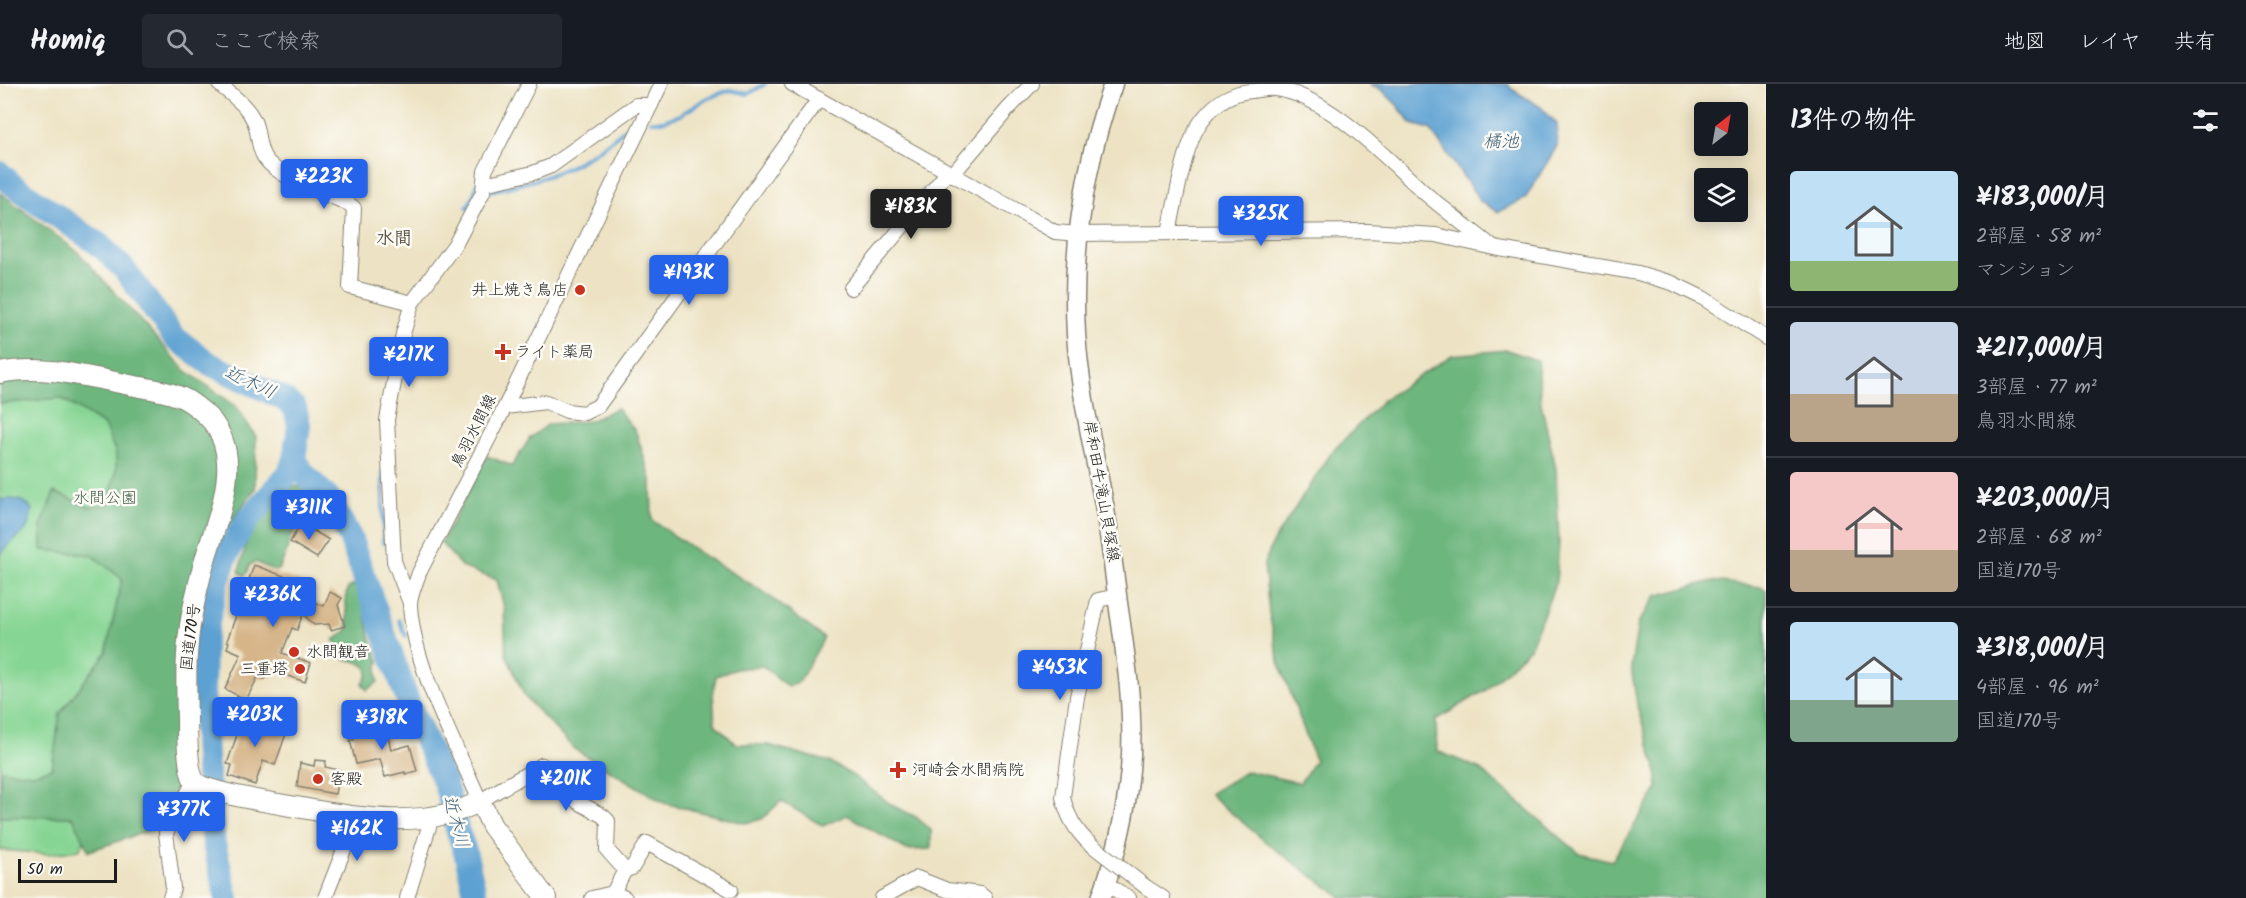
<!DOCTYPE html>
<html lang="ja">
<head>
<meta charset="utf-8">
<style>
  body { margin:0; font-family:Kalam,"Klee One",sans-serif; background:#242831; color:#f1f3f6; height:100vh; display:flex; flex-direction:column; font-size:22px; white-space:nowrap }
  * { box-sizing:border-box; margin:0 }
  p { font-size:20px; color:#9ea1a6 }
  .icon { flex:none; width:33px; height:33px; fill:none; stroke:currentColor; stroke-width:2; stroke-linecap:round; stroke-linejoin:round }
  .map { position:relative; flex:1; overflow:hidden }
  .drawer { display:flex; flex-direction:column; background:#171b24; width:480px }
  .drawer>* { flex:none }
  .needle { width:39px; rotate:31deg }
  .buttons { position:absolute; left:1694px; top:18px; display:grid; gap:12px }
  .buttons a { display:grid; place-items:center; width:54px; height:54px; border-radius:6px; background:#171b24; box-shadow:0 3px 15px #0003; font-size:30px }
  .scale { position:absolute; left:18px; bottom:15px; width:99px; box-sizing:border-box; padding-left:6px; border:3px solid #1c1c1c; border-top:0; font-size:16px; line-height:21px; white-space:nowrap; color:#1c1c1c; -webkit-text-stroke:4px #fdfcf7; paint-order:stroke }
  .price { position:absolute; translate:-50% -51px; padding:0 14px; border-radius:6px; background:#2563eb; color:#fff; font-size:20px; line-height:39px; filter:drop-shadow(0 2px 3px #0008) }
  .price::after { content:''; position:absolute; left:50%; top:36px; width:18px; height:14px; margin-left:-9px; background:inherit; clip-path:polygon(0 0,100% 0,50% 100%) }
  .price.selected { background:#222; color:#fff }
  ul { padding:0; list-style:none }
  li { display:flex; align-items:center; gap:18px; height:150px; padding:0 24px }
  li+li { border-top:2px solid #363941 }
  li span { display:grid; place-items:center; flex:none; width:168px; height:120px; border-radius:6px; color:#555 }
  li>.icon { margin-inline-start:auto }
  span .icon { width:72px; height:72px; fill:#fffc; stroke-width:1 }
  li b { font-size:26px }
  h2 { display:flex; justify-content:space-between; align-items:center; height:72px; padding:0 24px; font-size:26px }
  header { display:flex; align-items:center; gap:36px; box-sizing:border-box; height:84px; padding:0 30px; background:#171b24; border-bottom:2px solid #363941 }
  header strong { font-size:28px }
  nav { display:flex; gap:33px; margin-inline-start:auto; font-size:21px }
  .search { width:420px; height:54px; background:#242831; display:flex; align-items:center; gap:15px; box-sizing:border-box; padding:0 21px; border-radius:6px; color:#9ea1a6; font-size:22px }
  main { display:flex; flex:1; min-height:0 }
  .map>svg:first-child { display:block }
  .green { fill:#87d594; stroke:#527858; stroke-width:1.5 }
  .forest { fill:#6db67e; stroke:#44694d; stroke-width:1.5 }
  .water { fill:#5da1d2; stroke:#3c5e77; stroke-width:1.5 }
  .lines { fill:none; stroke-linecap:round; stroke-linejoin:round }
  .stream { stroke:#5da1d2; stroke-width:4 }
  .river { stroke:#5da1d2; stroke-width:24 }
  .building { fill:#d6b589 }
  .minor-casing { stroke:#848070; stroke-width:16 }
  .major-casing { stroke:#848070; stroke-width:21 }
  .highway-casing { stroke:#848070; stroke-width:22 }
  .minor { stroke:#fff; stroke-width:14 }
  .major { stroke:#fff; stroke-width:18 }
  .highway { stroke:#fff; stroke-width:20 }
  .minor-bridge-casing { stroke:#848070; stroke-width:16; stroke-linecap:butt }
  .minor-bridge { stroke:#fff; stroke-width:14 }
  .poi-dot { fill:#c8321e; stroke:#fdfcf7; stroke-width:2 }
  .labels { text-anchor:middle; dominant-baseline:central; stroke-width:5; stroke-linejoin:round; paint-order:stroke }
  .poi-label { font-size:16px; fill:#1c1c1c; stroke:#fdfcf7; text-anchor:start }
  .street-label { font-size:16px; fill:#1c1c1c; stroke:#fdfcf7 }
  .park-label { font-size:16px; fill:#415d46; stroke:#fdfcf7 }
  .water-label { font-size:18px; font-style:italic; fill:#3c5e77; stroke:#fdfcf7 }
  .neighbourhood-label { font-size:18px; font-weight:bold; fill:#5d5242; stroke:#fdfcf7 }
</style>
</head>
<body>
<header>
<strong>Homiq</strong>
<div class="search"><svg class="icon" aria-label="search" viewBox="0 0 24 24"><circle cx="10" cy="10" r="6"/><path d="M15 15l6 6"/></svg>ここで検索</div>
<nav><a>地図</a><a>レイヤ</a><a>共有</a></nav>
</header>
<main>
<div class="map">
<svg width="1766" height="814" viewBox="0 0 1766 814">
  <rect width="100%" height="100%" fill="#fdfcf7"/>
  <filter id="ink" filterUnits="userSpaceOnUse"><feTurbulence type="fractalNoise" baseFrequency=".0167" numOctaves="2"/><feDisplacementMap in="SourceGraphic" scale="12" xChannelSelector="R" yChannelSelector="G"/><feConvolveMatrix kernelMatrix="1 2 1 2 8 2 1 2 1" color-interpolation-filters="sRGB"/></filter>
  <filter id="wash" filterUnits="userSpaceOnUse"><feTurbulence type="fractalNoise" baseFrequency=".008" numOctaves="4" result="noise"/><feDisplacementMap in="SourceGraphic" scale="24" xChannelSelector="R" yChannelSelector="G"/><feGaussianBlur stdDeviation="1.35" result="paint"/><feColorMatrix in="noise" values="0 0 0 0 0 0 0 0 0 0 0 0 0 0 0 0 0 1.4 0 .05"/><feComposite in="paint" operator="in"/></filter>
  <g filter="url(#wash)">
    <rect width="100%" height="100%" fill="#ede3c4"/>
    <!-- green -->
    <path class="green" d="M0,299L158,316L93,740L79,766L49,770L0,766Z"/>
    <!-- forest -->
    <g class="forest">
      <path d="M0,109L78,168L185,286L236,322L256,353L255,405L223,448L201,547L178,568L186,704L163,742L89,767L73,733H0V686L33,690L52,684L60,629L106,569L122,495L92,471L42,466L41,442L54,408L90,423L108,421L116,386V369L104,341L61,314L0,320Z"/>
      <path d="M1507,266L1537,276L1541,319L1556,385L1559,459L1556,498L1530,564L1486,606L1436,636L1437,667L1478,684L1579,769L1612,777L1658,704L1655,680L1638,626L1631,583L1638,539L1656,512L1712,497L1761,503L1766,506V814H1343L1273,764L1209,710L1247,687L1300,699L1315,676L1279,578L1269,529L1264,480L1274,456L1332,368L1384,315L1452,271Z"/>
      <path d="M617,324L636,348L651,395L652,436L704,472L761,506L824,554L799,598L788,603L763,582L736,585L716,592L713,609L715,640L736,660L768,661L830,678L855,693L893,722L916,733L931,746V765L907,766L847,731L823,742L781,717L762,735L745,739L664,719L574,665L525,613L506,570L504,524L497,496L462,483L441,459L487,372L512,382L530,354L549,340L590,337Z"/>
      <path d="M294,402L305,404L307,407L320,435L318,438L308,441L300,438L288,457L289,462L279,485L275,487L255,478L250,481L248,488L244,491L240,489L239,486L251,443L255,437Z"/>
      <path d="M354,501L361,509L371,556L379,577L377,587L378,598L367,606L362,599C378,585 358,575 345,576L334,556L347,547C350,532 342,517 348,504Z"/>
    </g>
    <!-- water -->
    <g class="water">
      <path d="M1369,0H1509L1510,4L1541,23L1557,40V62L1525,115L1498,128L1481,118L1430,45L1412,40L1397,21L1382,6Z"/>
      <path d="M10,415C20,416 27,417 32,426C27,459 12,449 0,472V416Z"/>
    </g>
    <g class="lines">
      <!-- stream -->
      <g class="stream">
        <path d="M650,37H663L680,31L708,14L730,6L748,10L765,0"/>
        <path d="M490,107C529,99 561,91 595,68C609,59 621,47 635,37"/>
        <path d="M473,112L478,98"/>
        <path d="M469,124L467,123L475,110"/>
        <path d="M383,459V387"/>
        <path d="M399,536L406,552"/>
      </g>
      <!-- river -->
      <g class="river">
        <path d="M0,89L14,102L101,162L124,185L174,253L210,280L282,314L295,324L299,341L294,376L289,389L246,438L237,452L225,475L214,509L204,557L203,606L206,673L214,760L227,814"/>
        <path d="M294,376L305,391L329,415L350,453L410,623L445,699L458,748L465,767L476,814"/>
      </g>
    </g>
    <g id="blocks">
      <!-- building -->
      <g class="building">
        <path d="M301,439L329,456L317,474L290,458Z"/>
        <path d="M254,481L308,501L303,514L324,522L330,508L342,514L338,521L345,542L331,546L329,540L314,541L303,530L297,546L292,544L282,569L311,579L305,598L274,587L272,593L267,591L265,595L258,593L246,616L225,605L241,570L227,564L229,558L227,557Z"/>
        <path d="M245,628L264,634L262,639L287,647L275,681L263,677L255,701L229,692L232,681L227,680Z"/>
        <path d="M386,641L391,666L410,661L417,687L405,690V688L385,693L380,675L356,680L350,656H354L353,647Z"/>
        <path d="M315,676L326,677L325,683L339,686L335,710L297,703L300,679L314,682Z"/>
      </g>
    </g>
  </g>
  <g filter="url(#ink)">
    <use href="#blocks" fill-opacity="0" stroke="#848070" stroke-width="1.5"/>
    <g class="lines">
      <!-- minor casing -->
      <g class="minor-casing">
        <g id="minor">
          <path d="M219,0C231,11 247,21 254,37C259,48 257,61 264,73C278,95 326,109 349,120L354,124L350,203L412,219"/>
          <path d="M792,0L1055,148L1078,150L1368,147L1436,151L1494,164L1638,189L1672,199L1703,214L1766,254"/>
          <path d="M952,91L1008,25L1032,0"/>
          <path d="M484,100L533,89L551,82L636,21H651"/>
          <path d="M1169,148C1176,118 1184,58 1203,35C1215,19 1232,8 1252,7C1260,6 1268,4 1275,5C1328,11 1388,76 1426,110C1447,128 1469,144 1490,161"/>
          <path d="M851,204L947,89"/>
          <path d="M505,323L546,318L567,327L584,329L598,322L819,15"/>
          <path d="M410,519L394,477L387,336L403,250L412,219L456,159L483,108L485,87L529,0"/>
          <path d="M1089,759C1075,746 1067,732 1063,713L1077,613L1098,516L1117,512"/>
          <path d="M625,786L632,784L647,759L731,806"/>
          <path d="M1106,800L1129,814"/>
          <path d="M1146,803L1163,814"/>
          <path d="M613,809L625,786L607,766L608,737L603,732L578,718L542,681L480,717C456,661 413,581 410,521C410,511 416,499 419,489L505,323L661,0"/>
          <path d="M170,814L173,804L166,749L194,697"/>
          <path d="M325,814L345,763L351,732"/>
          <path d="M407,814L432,733"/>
          <path d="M592,814L613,809L625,814"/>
          <path d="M882,814L917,794L947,806L980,810L985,814"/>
        </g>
      </g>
      <!-- major casing -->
      <g class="major-casing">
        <path id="major" d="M1101,814C1116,772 1126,730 1130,686C1135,631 1126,573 1118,519C1114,486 1110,453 1104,420C1093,364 1080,307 1076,250C1071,164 1085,80 1113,0"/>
      </g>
      <!-- highway casing -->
      <g class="highway-casing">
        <path id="highway" d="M0,289C42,280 88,293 130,301C145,304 163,306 178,312C188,315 197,323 204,329C246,366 221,425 207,469C201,489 196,510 192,530C185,565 186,599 187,634C187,650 187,683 194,697C199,708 286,721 302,724C356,734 430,746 480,717L492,742L546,814"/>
      </g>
      <!-- minor -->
      <use href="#minor" class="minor"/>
      <!-- major -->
      <use href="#major" class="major"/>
      <!-- highway -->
      <use href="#highway" class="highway"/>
      <!-- minor-bridge casing -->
      <g class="minor-bridge-casing">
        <path id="minor-bridge" d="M1089,759L1146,803"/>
      </g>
      <!-- minor-bridge -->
      <use href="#minor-bridge" class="minor-bridge"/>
    </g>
  </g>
  <!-- markers -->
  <g class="poi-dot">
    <circle cx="580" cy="206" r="6"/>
    <path d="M500 259h6v6h6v6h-6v6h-6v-6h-6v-6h6z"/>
    <circle cx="294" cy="568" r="6"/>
    <circle cx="300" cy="585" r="6"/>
    <path d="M895 677h6v6h6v6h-6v6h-6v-6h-6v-6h6z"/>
    <circle cx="318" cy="695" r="6"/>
  </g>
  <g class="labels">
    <!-- poi labels -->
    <g class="poi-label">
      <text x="568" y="206" text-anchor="end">井上焼き鳥店</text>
      <text x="515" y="268">ライト薬局</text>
      <text x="306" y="568">水間観音</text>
      <text x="288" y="585" text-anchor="end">三重塔</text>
      <text x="912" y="686">河崎会水間病院</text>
      <text x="330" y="695">客殿</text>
    </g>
    <!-- street labels -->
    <g class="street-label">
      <text transform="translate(474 347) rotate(-63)">鳥羽水間線</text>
      <text transform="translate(1101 407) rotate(80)">岸和田牛滝山貝塚線</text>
      <text transform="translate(191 553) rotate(-83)">国道170号</text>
    </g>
    <!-- park labels -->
    <g class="park-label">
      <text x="105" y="414">水間公園</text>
    </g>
    <!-- water labels -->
    <g class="water-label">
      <text x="1501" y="58">橘池</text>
      <text transform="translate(250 299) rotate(25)">近木川</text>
      <text transform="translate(455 738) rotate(75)">近木川</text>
    </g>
    <!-- neighbourhood labels -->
    <g class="neighbourhood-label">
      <text x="394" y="155">水間</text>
    </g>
  </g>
</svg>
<div class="buttons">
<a><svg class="needle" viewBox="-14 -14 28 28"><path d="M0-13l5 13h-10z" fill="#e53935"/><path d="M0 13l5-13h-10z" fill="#9ea1a6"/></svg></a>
<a><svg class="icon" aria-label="layers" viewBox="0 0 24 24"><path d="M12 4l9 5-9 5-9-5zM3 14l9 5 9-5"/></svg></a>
</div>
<div class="scale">50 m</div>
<b class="price" style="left:324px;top:126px">¥223K</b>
<b class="price selected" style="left:911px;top:156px">¥183K</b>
<b class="price" style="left:1261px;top:163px">¥325K</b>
<b class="price" style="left:689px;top:222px">¥193K</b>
<b class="price" style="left:409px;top:304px">¥217K</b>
<b class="price" style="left:309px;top:457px">¥311K</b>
<b class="price" style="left:273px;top:544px">¥236K</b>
<b class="price" style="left:1060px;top:617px">¥453K</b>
<b class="price" style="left:255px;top:664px">¥203K</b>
<b class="price" style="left:382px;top:667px">¥318K</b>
<b class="price" style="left:566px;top:728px">¥201K</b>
<b class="price" style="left:184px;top:759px">¥377K</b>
<b class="price" style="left:357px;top:778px">¥162K</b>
</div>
<section class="drawer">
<h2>13件の物件<svg class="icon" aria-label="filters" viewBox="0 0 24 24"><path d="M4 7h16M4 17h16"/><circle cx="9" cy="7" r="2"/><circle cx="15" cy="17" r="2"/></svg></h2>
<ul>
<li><span style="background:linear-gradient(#bfe0f5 75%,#8fb573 0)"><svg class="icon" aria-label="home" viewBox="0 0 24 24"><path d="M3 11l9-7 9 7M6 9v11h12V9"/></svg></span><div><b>¥183,000/月</b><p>2部屋 · 58 m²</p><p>マンション</p></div></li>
<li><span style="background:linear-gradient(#c9d6e8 60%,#b9a48a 0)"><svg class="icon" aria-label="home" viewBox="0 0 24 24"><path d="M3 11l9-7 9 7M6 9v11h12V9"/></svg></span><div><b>¥217,000/月</b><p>3部屋 · 77 m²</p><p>鳥羽水間線</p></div></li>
<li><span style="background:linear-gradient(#f6c9c9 65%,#b9a48a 0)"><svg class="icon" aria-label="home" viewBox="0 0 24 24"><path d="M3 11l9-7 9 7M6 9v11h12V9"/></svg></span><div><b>¥203,000/月</b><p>2部屋 · 68 m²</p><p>国道170号</p></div></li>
<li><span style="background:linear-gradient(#bfe0f5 65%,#7fa58c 0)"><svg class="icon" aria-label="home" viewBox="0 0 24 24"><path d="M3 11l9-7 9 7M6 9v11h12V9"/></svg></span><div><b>¥318,000/月</b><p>4部屋 · 96 m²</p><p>国道170号</p></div></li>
</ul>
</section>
</main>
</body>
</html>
